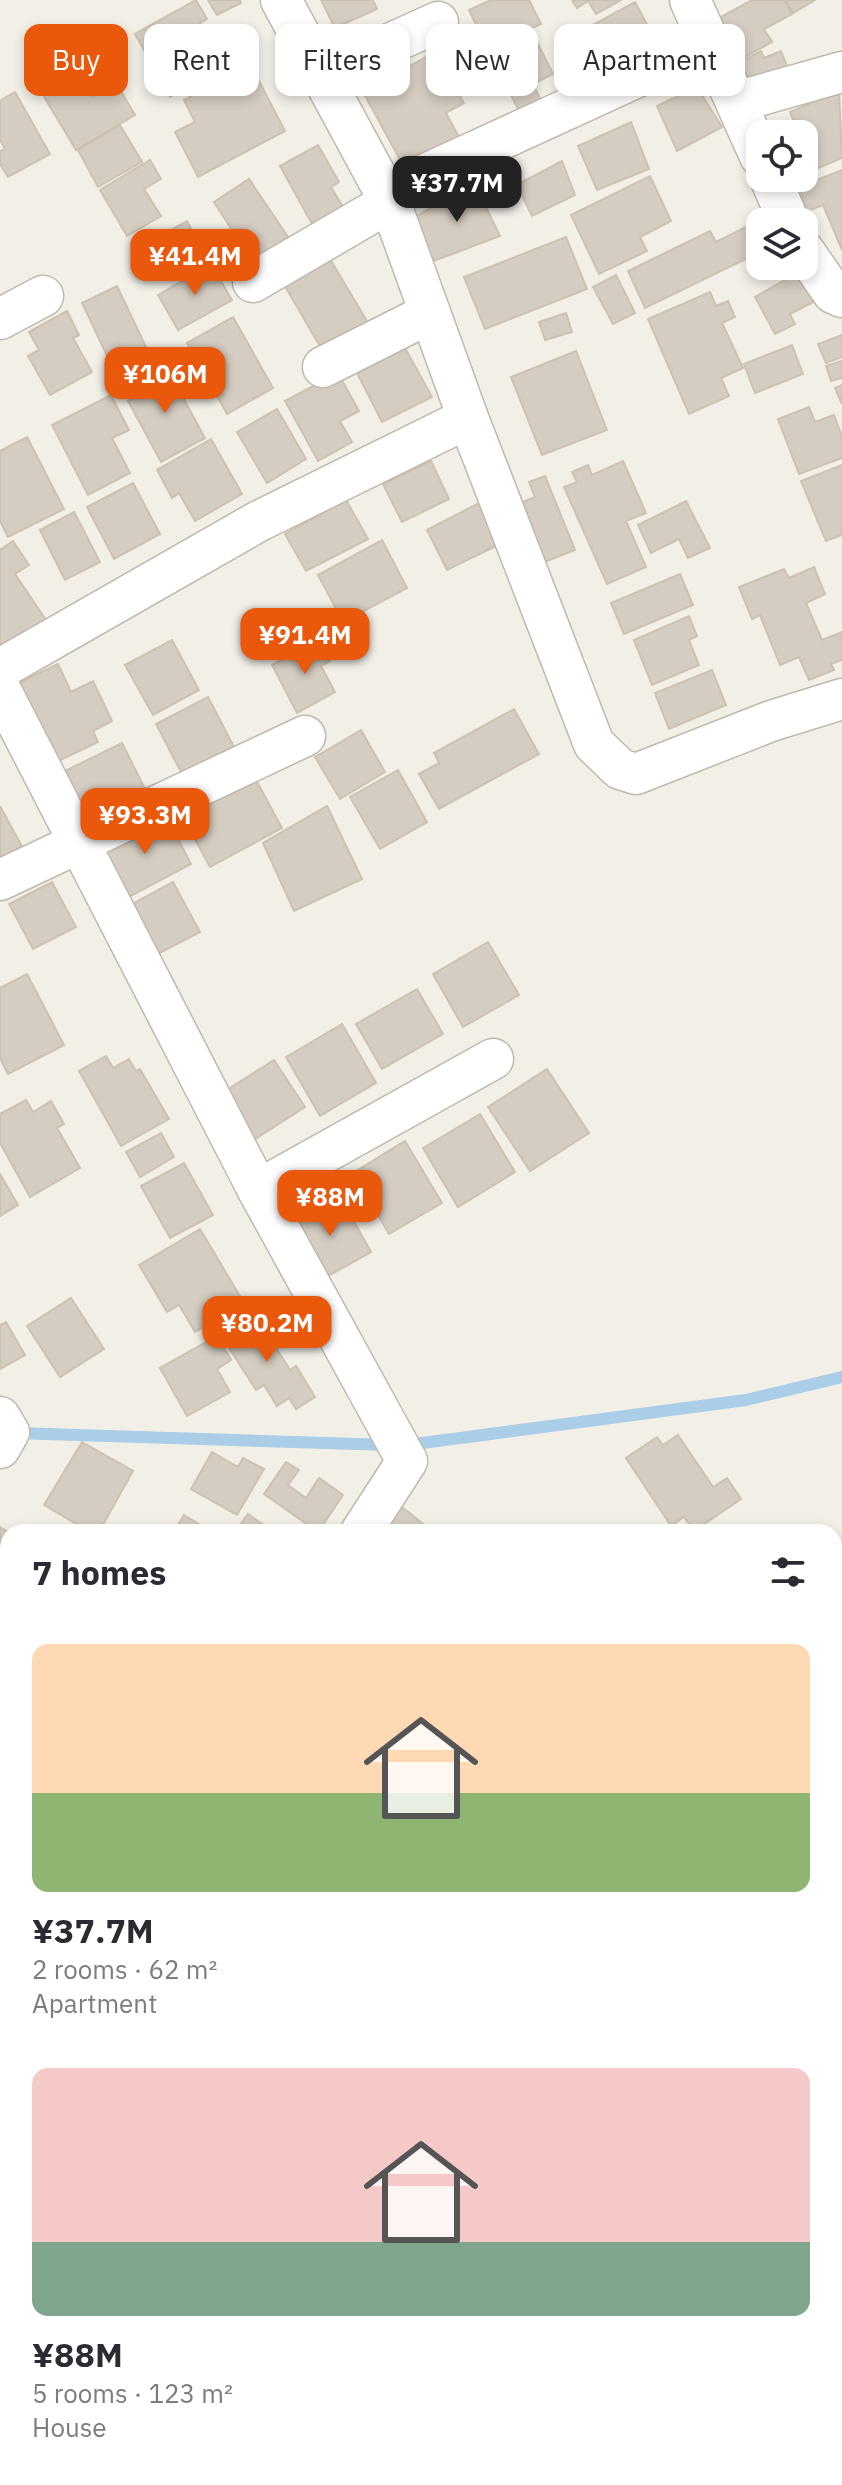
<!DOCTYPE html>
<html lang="en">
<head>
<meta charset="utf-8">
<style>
  body { margin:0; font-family:"IBM Plex Sans",sans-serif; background:#f7f7f7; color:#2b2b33; height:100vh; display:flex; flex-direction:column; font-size:30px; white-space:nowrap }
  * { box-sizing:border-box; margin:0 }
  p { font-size:26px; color:#7c7c81 }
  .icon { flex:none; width:44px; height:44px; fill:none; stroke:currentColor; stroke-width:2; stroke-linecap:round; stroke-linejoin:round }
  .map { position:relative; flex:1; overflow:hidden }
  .panel { position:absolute; left:0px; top:1524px; width:842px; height:962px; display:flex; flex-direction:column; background:#fff; border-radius:24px 24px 0 0; box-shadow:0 4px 12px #0003 }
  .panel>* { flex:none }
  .top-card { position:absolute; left:24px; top:24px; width:794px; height:72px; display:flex; gap:16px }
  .tools { position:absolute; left:746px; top:120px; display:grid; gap:16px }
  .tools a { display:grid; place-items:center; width:72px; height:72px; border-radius:16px; background:#fff; box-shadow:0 4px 12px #0003; font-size:40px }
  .price { position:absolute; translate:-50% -68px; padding:0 18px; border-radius:16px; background:#ea580c; color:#fff; font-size:26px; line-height:52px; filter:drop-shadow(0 2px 4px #0008) }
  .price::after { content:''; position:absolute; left:50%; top:48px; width:24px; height:18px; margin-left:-12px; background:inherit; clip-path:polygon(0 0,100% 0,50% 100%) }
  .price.selected { background:#222; color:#fff }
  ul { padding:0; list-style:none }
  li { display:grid; align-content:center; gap:16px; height:424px; padding:0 32px }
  li span { display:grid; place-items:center; height:248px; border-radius:16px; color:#555 }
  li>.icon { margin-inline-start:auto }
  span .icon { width:144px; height:144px; fill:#fffc; stroke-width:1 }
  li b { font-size:34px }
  h2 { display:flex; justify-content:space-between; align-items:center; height:96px; padding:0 32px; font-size:34px }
  .chip { padding:0 28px; border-radius:16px; background:#fff; box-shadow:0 4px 12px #0003; font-size:28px; line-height:72px }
  .chip.selected { background:#ea580c; color:#fff }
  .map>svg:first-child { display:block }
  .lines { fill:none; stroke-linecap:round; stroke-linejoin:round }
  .stream { stroke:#aacde8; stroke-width:12 }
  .building { fill:#d5cdc1; stroke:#ccc2b2; stroke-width:2 }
  .minor-casing { stroke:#bfb9ae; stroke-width:43 }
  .minor { stroke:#fff; stroke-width:40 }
</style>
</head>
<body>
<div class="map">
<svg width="842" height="2485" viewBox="0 0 842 2485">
  <rect width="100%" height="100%" fill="#f2efe7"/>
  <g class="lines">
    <!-- stream -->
    <g class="stream">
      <path d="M15,1433L389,1445"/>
      <path d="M407,1445L746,1400L842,1377"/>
    </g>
  </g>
  <!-- building -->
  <g class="building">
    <path d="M196,0L207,19L200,23L224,67L170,97L135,34Z"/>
    <path d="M208,0H240L241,3L217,15Z"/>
    <path d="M321,0H373L377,9L335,28Z"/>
    <path d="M491,0H529L541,24L487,48L469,10Z"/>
    <path d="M572,0H621L596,14L588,1L577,8Z"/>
    <path d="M752,0H784L792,14L764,29L772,42L732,64L710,23Z"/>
    <path d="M786,0H815L793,13Z"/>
    <path d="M635,2L655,39L614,62L593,25Z"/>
    <path d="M536,40L553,74L533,84L541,100L519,111L494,61Z"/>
    <path d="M87,43L106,75L86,86L92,97L116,83L135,115L76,150L31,75Z"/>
    <path d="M761,51L764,58L781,51L789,71L745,85L733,66Z"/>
    <path d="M435,52L464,103L446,113L460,139L405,169L363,92Z"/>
    <path d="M240,71L247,84L258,79L285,131L198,177L175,132L195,122L184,100Z"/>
    <path d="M697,87L722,127L677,151L657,106Z"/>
    <path d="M839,91L842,158L814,170L804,146V134H799L790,112Z"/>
    <path d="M15,92L50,154L8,177L0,164V151L5,149L0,140V101Z"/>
    <path d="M631,122L649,169L597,190L578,146Z"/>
    <path d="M120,125L142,162L98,187L78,150Z"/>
    <path d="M318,145L339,182L331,187L343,207L312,224L280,166Z"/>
    <path d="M150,160L161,179L144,189L161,216L127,236L100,190Z"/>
    <path d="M562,161L575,195L532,216L517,185Z"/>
    <path d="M842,170V250L823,205L808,211L799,187Z"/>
    <path d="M650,176L671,221L640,237L647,251L599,274L571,215Z"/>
    <path d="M249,179L288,237L282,241L288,250L252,261L214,202Z"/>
    <path d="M474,183L500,236L431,262L417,216Z"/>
    <path d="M760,220V252L645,308L628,271L710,231L716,242Z"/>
    <path d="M187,221L202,250L148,280L132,251Z"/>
    <path d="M566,237L587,289L485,329L464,277Z"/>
    <path d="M327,254L371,328L325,355L282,281Z"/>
    <path d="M211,264L232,300L178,330L158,295Z"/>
    <path d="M799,272L815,301L790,314L795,324L775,334L755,297Z"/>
    <path d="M616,275L635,313L613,324L593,287Z"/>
    <path d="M117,286L146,347L111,364L82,303Z"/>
    <path d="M710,292L716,306L728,301L735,317L722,323L743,368L721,378L729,396L689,414L648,319Z"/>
    <path d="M67,311L79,335L73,338L92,372L50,395L28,356L39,350L29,332Z"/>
    <path d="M566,313L572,332L545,340L539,322Z"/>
    <path d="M233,317L273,388L227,414L187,343Z"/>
    <path d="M842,335V357L826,363L818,344Z"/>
    <path d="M792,345L803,374L755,393L744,364Z"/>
    <path d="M405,348L432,397L382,422L357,373Z"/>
    <path d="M576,351L607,430L542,455L511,377Z"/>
    <path d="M842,361V378L831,381L826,366Z"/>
    <path d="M166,366L205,438L161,462L128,401L142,394L136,383Z"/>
    <path d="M338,373L359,411L340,421L352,442L318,461L285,401Z"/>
    <path d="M842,385V404L835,388Z"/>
    <path d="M111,395L129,430L112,438L130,473L88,495L52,425Z"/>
    <path d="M809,407L815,422L834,415L842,437V458L799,474L778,419Z"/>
    <path d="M277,409L306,459L267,483L237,432Z"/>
    <path d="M27,437L64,509L8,537L0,521V451Z"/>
    <path d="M211,439L242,494L195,521L179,493L172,498L157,470Z"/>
    <path d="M431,461L449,499L402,522L383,484Z"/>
    <path d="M623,461L646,513L626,521L646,567L607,584L564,487L577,482L572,472L588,465L592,475Z"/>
    <path d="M842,465V535L826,541L801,481Z"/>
    <path d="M545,476L575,550L537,565L513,506L535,497L529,482Z"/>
    <path d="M133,483L160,534L114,559L87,507Z"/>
    <path d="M346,500L368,539L306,571L285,534Z"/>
    <path d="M686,501L710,548L688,558L679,539L651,553L638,525Z"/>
    <path d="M479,503L500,544L447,570L427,530Z"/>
    <path d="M74,512L100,562L65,580L40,530Z"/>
    <path d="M382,540L407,588L343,622L318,575Z"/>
    <path d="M13,541L29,565L15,574L50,626L0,658V550Z"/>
    <path d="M814,567L825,594L806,603L822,640L842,632V660L831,664L834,670L809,680L799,657L780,665L760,615L752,619L739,587L784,569L789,578Z"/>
    <path d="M680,574L693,605L624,634L611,603Z"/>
    <path d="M689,616L697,636L689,640L699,665L652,685L634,640Z"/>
    <path d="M172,640L199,690L153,715L125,665Z"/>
    <path d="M319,640L330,661L321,666L335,692L297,713L272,665Z"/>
    <path d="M58,664L71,692L93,681L112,721L93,731L98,742L48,766L10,687Z"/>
    <path d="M712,670L726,705L669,729L655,693Z"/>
    <path d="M208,697L235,749L183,776L156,724Z"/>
    <path d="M514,709L539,754L439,809L419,774L439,763L434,753Z"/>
    <path d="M361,730L385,772L340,799L315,757Z"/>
    <path d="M122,743L146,791L90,819L65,771Z"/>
    <path d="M398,770L427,822L380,849L350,797Z"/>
    <path d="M255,778L282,828L210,867L183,817Z"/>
    <path d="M0,806L24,850L0,863Z"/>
    <path d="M327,806L362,879L294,911L263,843Z"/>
    <path d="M165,813L191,864L125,899L98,848Z"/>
    <path d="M52,882L76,927L33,949L9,904Z"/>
    <path d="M173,882L200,932L152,957L125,908Z"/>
    <path d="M488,942L519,995L463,1027L433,974Z"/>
    <path d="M27,974L64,1045L8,1074L0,1058V988Z"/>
    <path d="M417,989L443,1034L382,1069L356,1024Z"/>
    <path d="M342,1024L376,1083L320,1116L286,1057Z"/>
    <path d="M106,1056L113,1068L129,1059L136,1071L140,1069L169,1119L121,1146L79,1071Z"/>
    <path d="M274,1060L305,1107L252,1141L222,1093Z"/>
    <path d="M547,1069L589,1133L530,1171L488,1107Z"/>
    <path d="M26,1100L33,1112L51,1101L64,1124L57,1128L80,1168L30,1197L0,1143V1114Z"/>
    <path d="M480,1114L515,1172L458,1207L423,1148Z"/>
    <path d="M161,1133L174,1157L140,1177L126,1152Z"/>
    <path d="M405,1141L442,1203L389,1234L353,1173Z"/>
    <path d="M184,1163L213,1215L170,1238L141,1186Z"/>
    <path d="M0,1174L18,1205L0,1216Z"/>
    <path d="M340,1196L371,1252L321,1280L289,1224Z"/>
    <path d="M200,1229L244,1303L195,1332L179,1305L167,1312L139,1265Z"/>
    <path d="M301,1292L312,1312L284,1327L273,1308Z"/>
    <path d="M71,1298L104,1349L60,1377L27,1326Z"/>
    <path d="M256,1316L290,1370L296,1366L315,1397L296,1409L289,1398L277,1406L264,1385L256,1390L222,1337Z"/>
    <path d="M6,1322L25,1355L0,1369V1325Z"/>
    <path d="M217,1336L231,1360L217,1369L230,1392L187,1416L160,1368Z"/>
    <path d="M678,1435L713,1487L727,1478L741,1499L694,1531L684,1517L671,1526L626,1458L657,1437L663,1445Z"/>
    <path d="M82,1442L133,1471L99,1532H90L44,1505Z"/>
    <path d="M212,1452L238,1467L243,1458L264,1469L237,1515L191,1489Z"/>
    <path d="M286,1462L299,1470L288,1485L306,1498L319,1478L343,1495L318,1532L264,1494Z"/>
    <path d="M402,1507L433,1532H381Z"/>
    <path d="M248,1514L273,1532H235Z"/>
    <path d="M184,1515L212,1532H174Z"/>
    <path d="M0,1527L8,1532V1586L0,1581Z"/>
    <path d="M834,1645L842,1652V1716L837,1720L834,1716Z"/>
    <path d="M0,1648L8,1653V1665L0,1676Z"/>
    <path d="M0,1740L8,1745V1843L0,1837Z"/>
    <path d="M834,1756L842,1765V1790L834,1797Z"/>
    <path d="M842,1889V1904L834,1894Z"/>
    <path d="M834,2079L842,2087V2100L834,2108Z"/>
    <path d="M842,2195V2236L834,2226V2202Z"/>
    <path d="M0,2344L8,2352V2412L0,2421Z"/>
    <path d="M0,2474L22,2482L21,2485H0Z"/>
    <path d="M213,2478H410L406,2485H209Z"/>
  </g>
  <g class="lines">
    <!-- minor casing -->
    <g class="minor-casing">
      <g id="minor">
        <path d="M281,0L390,202L468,418L594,744L620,769L636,774L771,721L842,699"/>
        <path d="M690,0L760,156"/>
        <path d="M321,75L438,22"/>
        <path d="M736,102L842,72"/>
        <path d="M770,178L789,222"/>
        <path d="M804,251L833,293L842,297"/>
        <path d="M253,282L390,202L402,185L709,44"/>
        <path d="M0,319L43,296"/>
        <path d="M323,367L430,313"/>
        <path d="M0,669L259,521L468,418"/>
        <path d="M0,689L258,1190L407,1461L361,1532"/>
        <path d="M0,880L305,736"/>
        <path d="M258,1190L493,1059"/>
        <path d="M0,1417L9,1432L0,1448"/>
        <path d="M834,1738L842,1748"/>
        <path d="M0,1860L8,1865"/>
        <path d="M834,2392L842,2397"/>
      </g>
    </g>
    <!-- minor -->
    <use href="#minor" class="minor"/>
  </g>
</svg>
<div class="tools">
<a><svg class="icon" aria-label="locate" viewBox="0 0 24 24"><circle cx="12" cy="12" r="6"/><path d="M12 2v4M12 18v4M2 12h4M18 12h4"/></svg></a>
<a><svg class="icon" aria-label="layers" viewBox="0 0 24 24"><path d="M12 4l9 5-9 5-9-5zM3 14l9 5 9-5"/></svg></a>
</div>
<b class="price selected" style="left:457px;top:224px">¥37.7M</b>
<b class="price" style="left:195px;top:297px">¥41.4M</b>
<b class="price" style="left:165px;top:415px">¥106M</b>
<b class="price" style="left:305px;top:676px">¥91.4M</b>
<b class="price" style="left:145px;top:856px">¥93.3M</b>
<b class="price" style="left:330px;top:1238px">¥88M</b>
<b class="price" style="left:267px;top:1364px">¥80.2M</b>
<div class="top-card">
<a class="chip selected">Buy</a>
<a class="chip">Rent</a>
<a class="chip">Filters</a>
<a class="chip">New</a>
<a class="chip">Apartment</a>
</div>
<section class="panel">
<h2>7 homes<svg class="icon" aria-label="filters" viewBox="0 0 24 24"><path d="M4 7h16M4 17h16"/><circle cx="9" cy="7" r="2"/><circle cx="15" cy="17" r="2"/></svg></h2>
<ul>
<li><span style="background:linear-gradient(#ffd9b3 60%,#8fb573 0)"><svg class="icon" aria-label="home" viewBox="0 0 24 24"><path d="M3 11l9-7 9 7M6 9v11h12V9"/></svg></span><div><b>¥37.7M</b><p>2 rooms · 62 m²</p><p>Apartment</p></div></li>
<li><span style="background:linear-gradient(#f6c9c9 70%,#7fa58c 0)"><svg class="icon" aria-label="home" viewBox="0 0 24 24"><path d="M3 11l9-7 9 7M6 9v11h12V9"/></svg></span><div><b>¥88M</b><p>5 rooms · 123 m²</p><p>House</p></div></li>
</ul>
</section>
</div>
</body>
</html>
